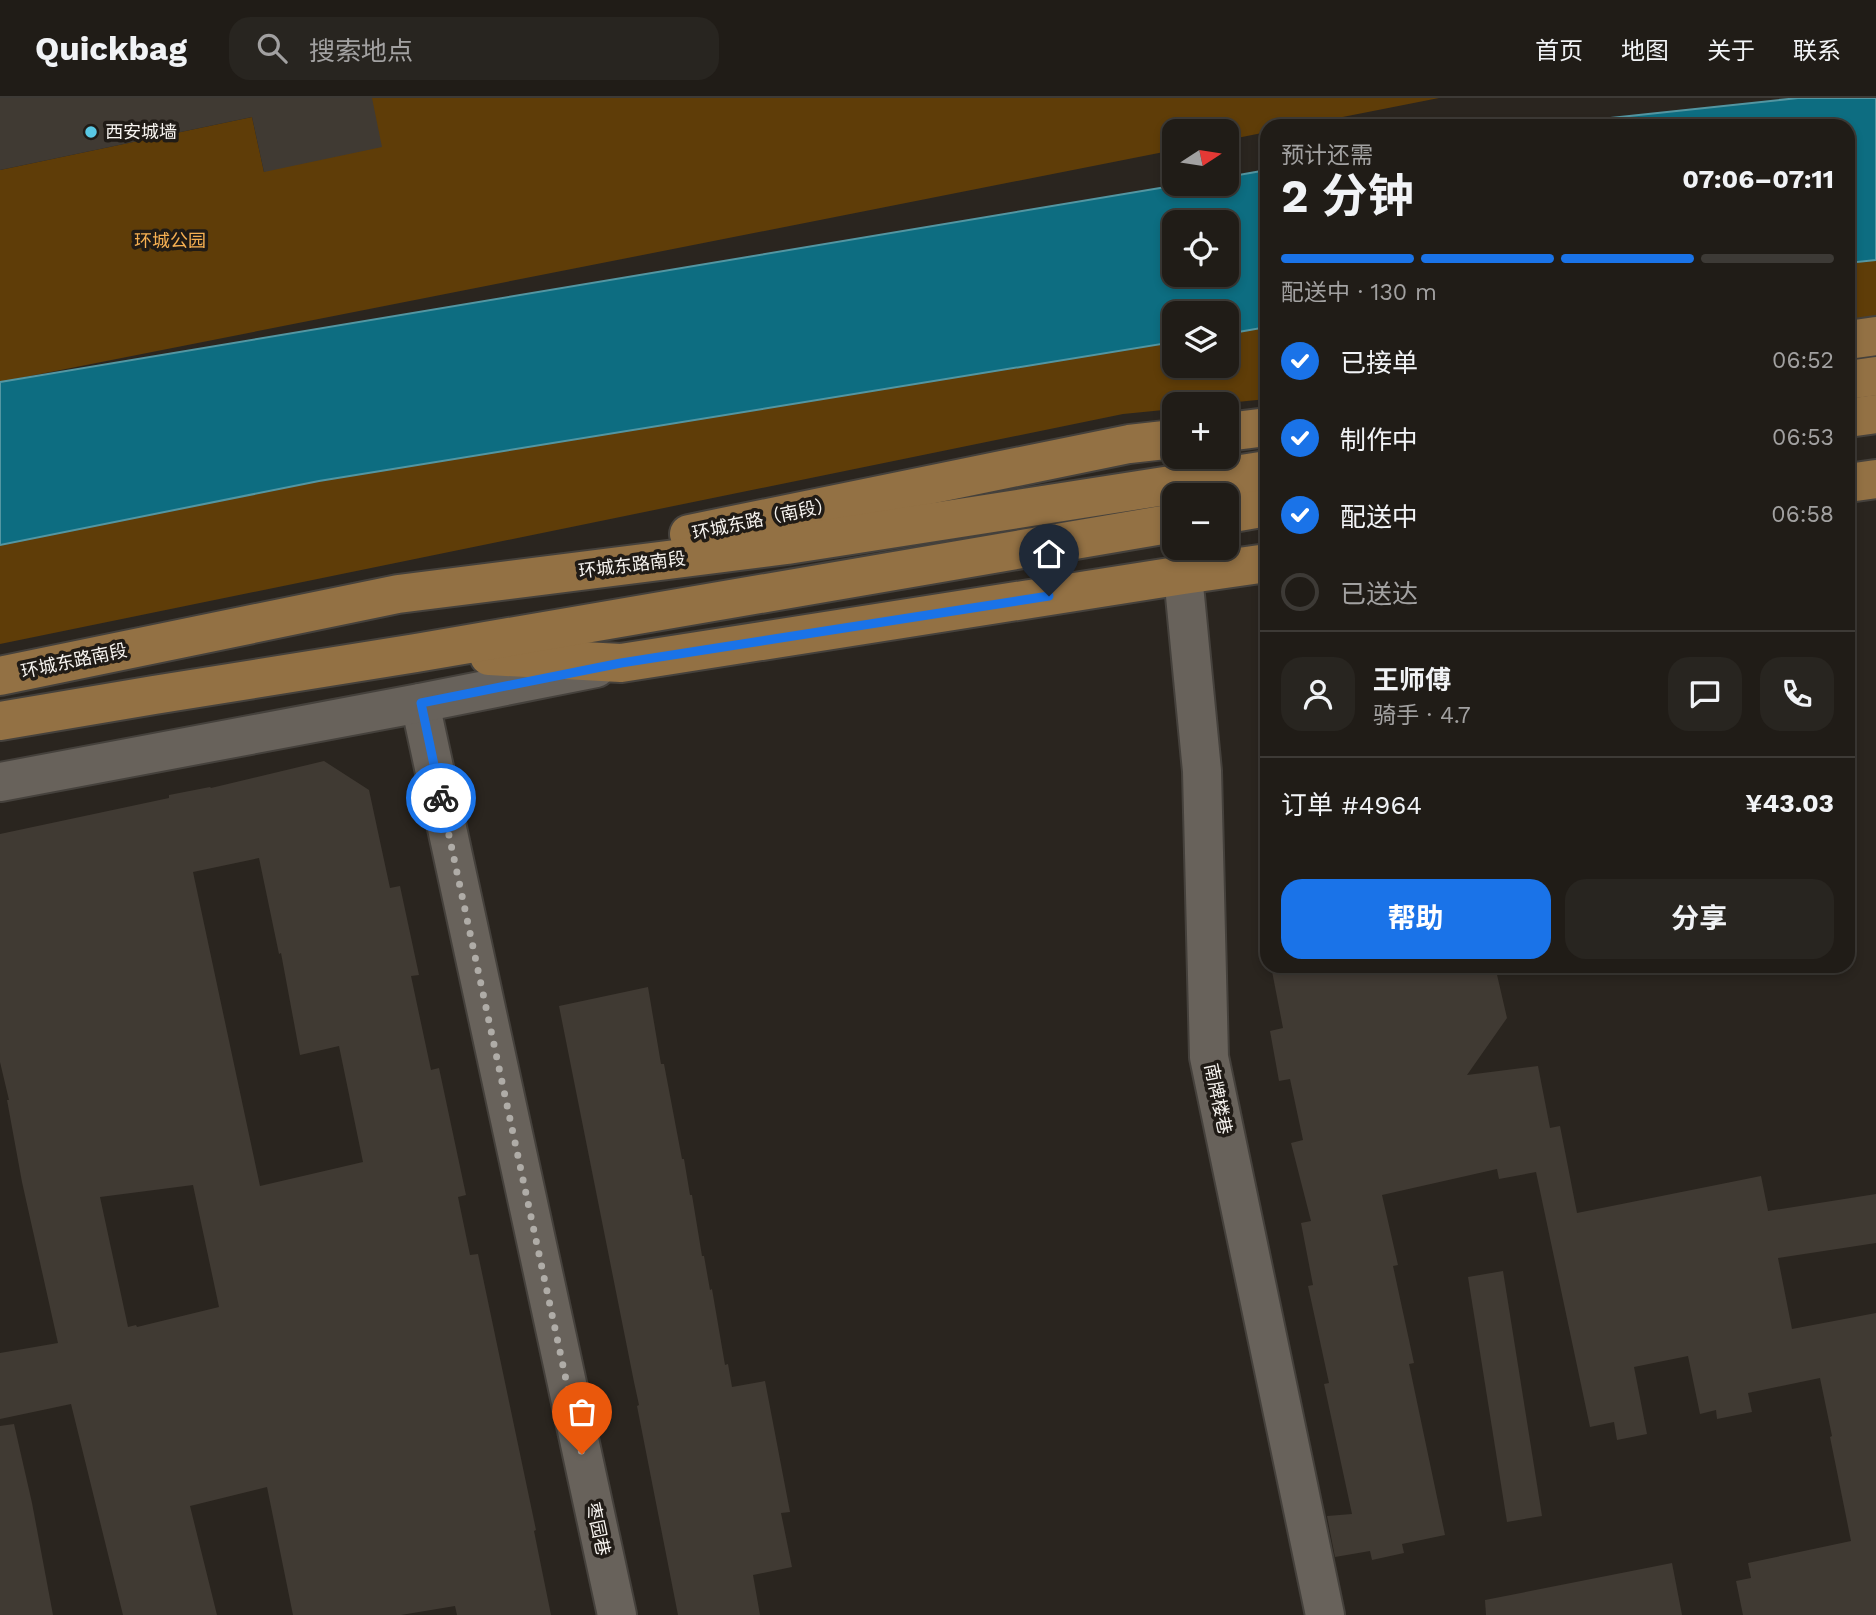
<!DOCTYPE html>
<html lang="zh">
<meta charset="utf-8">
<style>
:root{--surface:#201c17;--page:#282520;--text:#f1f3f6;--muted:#a2a1a1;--line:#3d3a36;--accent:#1a73e8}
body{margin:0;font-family:"Work Sans","Noto Sans SC",sans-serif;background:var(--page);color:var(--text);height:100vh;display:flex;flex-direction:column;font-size:26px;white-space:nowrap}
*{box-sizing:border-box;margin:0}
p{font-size:23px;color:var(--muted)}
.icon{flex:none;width:38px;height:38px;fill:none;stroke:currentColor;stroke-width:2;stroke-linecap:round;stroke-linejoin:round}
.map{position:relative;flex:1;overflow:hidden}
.panel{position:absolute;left:1260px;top:21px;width:595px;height:854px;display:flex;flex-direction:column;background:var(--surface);border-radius:21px;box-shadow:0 4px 10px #0003,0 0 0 2px var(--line)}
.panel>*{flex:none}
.needle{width:46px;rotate:78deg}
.buttons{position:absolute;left:1162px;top:21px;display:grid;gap:14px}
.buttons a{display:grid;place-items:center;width:77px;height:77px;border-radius:14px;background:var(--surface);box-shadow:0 4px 10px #0003,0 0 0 2px var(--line);font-size:35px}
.pin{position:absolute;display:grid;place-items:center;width:60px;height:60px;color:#fff;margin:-72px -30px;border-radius:50% 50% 50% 0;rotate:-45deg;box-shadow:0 0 7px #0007}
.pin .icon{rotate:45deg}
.courier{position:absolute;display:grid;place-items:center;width:70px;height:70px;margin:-35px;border:5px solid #1a73e8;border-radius:50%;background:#fff;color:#222;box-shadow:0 2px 9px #0007}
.headline em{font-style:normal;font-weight:700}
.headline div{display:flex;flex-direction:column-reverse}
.headline{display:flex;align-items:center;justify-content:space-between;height:119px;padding:0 21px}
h1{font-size:46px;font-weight:700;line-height:52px}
.bar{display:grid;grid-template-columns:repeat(4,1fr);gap:10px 7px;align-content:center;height:84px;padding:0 21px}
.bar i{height:9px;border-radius:5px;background:var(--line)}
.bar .active{background:var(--accent)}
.bar p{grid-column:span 4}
.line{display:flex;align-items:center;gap:18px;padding:0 21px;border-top:2px solid var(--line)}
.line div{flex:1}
.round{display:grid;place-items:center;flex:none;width:74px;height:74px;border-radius:21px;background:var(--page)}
ol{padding:0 21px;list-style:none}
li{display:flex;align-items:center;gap:21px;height:77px}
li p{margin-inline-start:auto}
li .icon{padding:7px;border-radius:50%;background:var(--accent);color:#fff;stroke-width:4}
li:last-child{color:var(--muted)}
li i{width:38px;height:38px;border:4px solid var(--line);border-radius:50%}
.action{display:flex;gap:14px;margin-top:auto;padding:14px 21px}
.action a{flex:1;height:80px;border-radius:21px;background:var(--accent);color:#fff;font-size:28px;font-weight:700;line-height:80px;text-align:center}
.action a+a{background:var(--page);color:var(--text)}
header{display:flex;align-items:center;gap:42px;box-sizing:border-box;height:98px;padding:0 35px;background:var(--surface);border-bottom:2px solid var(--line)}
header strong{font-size:33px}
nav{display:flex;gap:38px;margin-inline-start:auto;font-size:24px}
.search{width:490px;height:63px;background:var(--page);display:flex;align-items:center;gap:18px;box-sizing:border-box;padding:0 24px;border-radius:21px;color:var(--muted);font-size:26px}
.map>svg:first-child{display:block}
.green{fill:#5f3d08}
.water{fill:#0d6d81;stroke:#5396a2;stroke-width:2;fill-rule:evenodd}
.building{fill:#403a33;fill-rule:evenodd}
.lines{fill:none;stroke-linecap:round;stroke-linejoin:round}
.minor-casing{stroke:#45413c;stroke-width:42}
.major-casing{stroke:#45413c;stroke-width:42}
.minor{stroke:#68625b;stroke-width:38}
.major{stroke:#937144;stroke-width:38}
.done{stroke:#afaca7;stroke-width:7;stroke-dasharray:0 12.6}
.route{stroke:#1a73e8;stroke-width:9}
.poi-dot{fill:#59c8e4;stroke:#201b16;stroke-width:2.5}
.labels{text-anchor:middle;stroke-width:7;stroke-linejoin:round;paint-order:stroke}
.poi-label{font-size:18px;fill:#f7f4f0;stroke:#201b16;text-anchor:start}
.park-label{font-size:18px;fill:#f6b052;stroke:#201b16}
.street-label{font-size:18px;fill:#f7f4f0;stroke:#201b16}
</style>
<header>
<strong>Quickbag</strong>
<div class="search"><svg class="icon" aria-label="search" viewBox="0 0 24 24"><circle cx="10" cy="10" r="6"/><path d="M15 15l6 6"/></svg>搜索地点</div>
<nav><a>首页</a><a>地图</a><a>关于</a><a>联系</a></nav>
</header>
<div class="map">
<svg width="1876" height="1517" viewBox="0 0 1876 1517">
<rect width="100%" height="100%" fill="#2a251f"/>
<g class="green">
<path d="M372,0H1439L1297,28H1267V34L1227,42V33H1174V52L0,284V72L252,19L264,74Z"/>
<path d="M1876,162V224L1848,228V165Z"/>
<path d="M1267,229V301L1217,306H1174V311L1123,316L0,546V447L319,383L1174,244V268H1227V236Z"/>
</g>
<g class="water">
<path d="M1798,0H1876V162L1848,165V28H1535Z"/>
<path d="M1267,72V229L1227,236V215H1174V244L319,383L0,447V284L1184,86H1227V79ZM1174,124H1227V177H1174Z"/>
</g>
<g class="building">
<path d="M0,0H372L382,49L264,74L252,19L0,72Z"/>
<path d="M324,663L369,692L390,790L400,788L419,877L411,878L431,972L439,970L466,1097L458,1099L470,1157L478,1156L536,1432L534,1433L551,1517H457L455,1508L401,1517H293L267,1389L190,1408L217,1517H123L71,1306L0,1321V1255L58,1245L22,1084L7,1002H9L0,964V736L169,700V697L210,689L211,690ZM259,760L279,856L281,855L300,957L339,948L363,1064L260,1088L193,774ZM193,1087L219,1209L137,1229L136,1227L128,1229L100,1099Z"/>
<path d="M1271,868H1495L1507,920L1467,977L1538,968L1550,1030L1560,1028L1577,1115L1761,1078L1768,1113L1876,1096V1145L1778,1160L1792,1231L1876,1215V1517H1743L1736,1483L1751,1480L1748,1465L1851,1443L1830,1339L1832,1338L1820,1280L1748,1295L1752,1314L1717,1321L1716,1312L1700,1316L1688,1258L1634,1269L1647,1336L1617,1342L1614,1324L1590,1329L1536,1074L1499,1081L1497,1071L1382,1097L1398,1167L1393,1168L1414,1265L1409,1266L1445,1437L1402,1446L1404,1455L1372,1462L1370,1453L1335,1459L1327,1418L1352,1416L1324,1286L1329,1285L1308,1188L1313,1187L1301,1125L1311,1123L1291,1045L1303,1042L1290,981L1279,983L1270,933L1283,930Z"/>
<path d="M648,889L661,966H664L682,1061H684L690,1097H692L702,1158H704L710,1192L712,1191L725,1267L728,1266L732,1289L765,1283L790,1414L781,1415L792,1469L753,1477L760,1517H678L637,1308L639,1307L634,1284L559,908Z"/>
<path d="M1503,1173L1542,1418L1507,1424L1468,1179Z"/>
<path d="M14,1326L32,1405L53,1517H0V1328Z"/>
<path d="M1672,1465L1682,1517H1486L1485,1502Z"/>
</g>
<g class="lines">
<g class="minor-casing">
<g id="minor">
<path d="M1183,477L1202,673L1209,959L1325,1517"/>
<path d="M420,605L617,1517"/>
<path d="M0,684L420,605L596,570"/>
</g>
</g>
<g class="major-casing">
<g id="major">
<path d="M1848,242L1876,238"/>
<path d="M1848,282L1876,278"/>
<path d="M1848,320L1876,316"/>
<path d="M1227,334L1267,329"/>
<path d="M1848,385L1876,381"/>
<path d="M1227,416L1267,409"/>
<path d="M689,436L1129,346L1174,341"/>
<path d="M489,558L621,565L1183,477L1267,465"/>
<path d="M0,578L398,496L787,447L1267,372"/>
<path d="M0,623L154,597L416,555L1174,425"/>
</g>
</g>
<use href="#minor" class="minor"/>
<use href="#major" class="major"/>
</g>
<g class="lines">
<path class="done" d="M441,700L582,1356"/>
<path class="route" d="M441,700L421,605L621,565L1049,498"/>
</g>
<circle class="poi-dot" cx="91" cy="34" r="7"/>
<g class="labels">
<g class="poi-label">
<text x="105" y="40">西安城墙</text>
</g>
<g class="park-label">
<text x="170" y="149">环城公园</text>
</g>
<g class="street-label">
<text transform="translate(763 421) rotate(-12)" y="6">环城东路（南段）</text>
<text transform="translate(632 467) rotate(-7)" y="6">环城东路南段</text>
<text transform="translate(74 563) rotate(-12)" y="6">环城东路南段</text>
<text transform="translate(1218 1001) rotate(78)" y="6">南牌楼巷</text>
<text transform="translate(598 1431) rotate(78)" y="6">枣园巷</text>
</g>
</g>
</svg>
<div class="buttons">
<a><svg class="needle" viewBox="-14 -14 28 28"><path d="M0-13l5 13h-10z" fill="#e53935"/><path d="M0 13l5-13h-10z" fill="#a2a1a1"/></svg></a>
<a><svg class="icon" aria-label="locate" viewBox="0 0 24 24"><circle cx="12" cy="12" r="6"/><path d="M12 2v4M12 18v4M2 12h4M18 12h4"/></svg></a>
<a><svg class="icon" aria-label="layers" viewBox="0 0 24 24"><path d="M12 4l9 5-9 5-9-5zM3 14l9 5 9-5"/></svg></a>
<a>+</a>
<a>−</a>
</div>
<div class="pin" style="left:582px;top:1356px;background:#ea580c"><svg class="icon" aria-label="bag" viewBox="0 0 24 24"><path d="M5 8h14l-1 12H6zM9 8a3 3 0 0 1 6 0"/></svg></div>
<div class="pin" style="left:1049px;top:498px;background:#1f2937"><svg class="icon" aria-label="home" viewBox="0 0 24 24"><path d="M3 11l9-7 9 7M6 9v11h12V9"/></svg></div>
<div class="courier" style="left:441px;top:700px"><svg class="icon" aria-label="bike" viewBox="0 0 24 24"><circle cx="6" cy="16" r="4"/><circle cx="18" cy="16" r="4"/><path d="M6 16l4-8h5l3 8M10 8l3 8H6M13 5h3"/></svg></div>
<section class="panel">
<div class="headline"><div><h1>2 分钟</h1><p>预计还需</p></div><em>07:06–07:11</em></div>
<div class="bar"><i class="active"></i><i class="active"></i><i class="active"></i><i></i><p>配送中 · 130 m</p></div>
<ol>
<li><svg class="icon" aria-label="check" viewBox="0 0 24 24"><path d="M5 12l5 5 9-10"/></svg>已接单<p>06:52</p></li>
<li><svg class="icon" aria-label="check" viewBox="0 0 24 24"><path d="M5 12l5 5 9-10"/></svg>制作中<p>06:53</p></li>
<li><svg class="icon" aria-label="check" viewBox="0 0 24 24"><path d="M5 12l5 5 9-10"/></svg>配送中<p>06:58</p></li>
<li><i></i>已送达</li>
</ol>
<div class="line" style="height:126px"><a class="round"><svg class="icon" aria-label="person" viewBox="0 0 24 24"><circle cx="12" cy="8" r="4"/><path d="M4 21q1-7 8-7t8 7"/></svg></a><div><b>王师傅</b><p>骑手 · 4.7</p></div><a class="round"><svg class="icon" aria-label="chat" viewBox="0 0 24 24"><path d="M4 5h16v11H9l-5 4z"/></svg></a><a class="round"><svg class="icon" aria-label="phone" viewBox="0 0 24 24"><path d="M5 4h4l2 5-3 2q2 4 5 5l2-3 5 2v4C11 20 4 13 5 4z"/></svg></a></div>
<div class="line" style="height:91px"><div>订单 #4964</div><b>¥43.03</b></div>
<div class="action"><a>帮助</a><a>分享</a></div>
</section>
</div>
